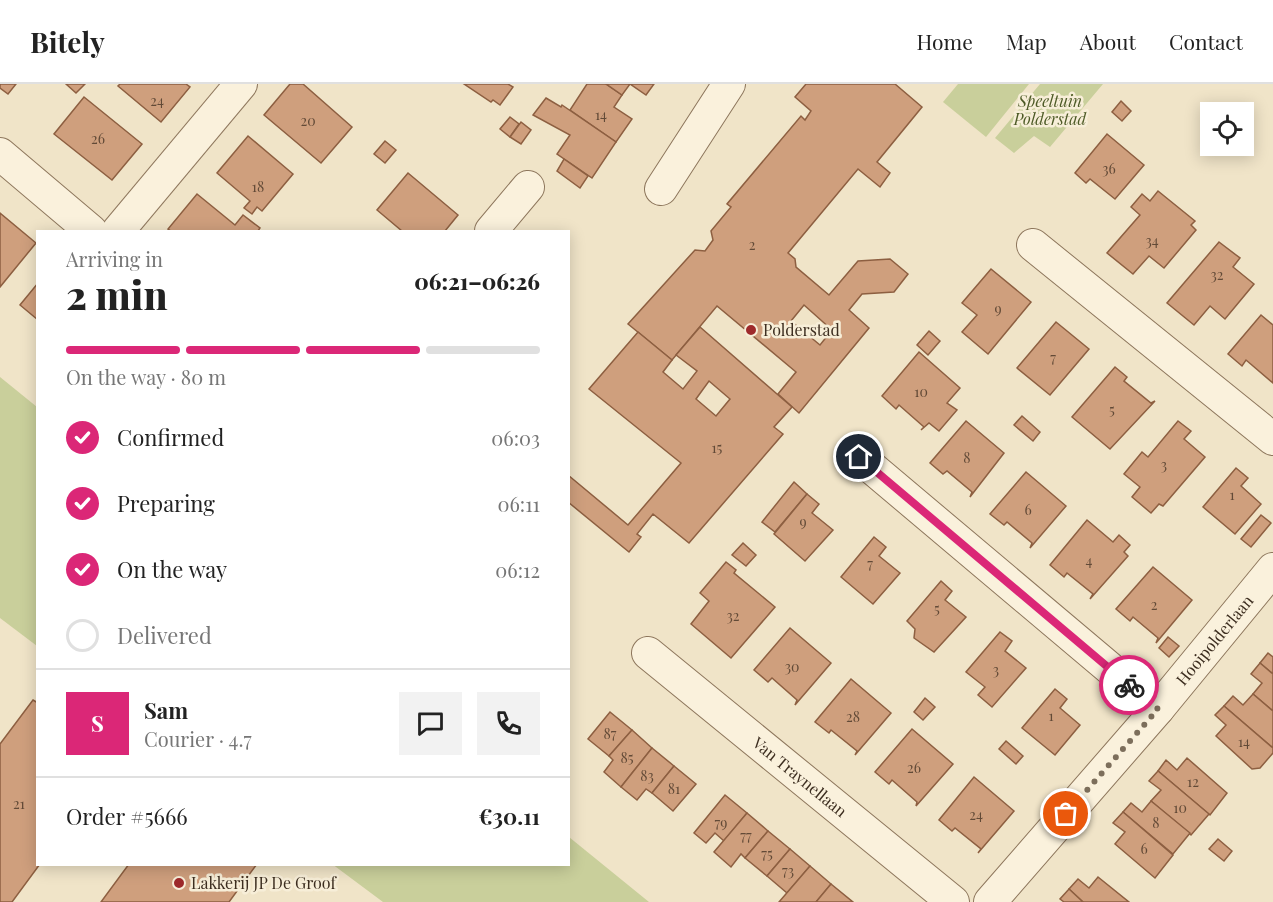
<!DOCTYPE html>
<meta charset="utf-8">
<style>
:root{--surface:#fff;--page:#f2f2f2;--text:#222;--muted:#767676;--line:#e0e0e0;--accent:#db2777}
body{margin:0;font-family:"Playfair Display",serif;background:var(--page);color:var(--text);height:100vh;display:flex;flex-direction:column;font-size:22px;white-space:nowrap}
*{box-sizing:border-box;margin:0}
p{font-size:20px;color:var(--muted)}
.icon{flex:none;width:33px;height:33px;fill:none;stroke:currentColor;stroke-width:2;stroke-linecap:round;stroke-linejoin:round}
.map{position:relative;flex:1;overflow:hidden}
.details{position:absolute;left:36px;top:146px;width:534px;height:636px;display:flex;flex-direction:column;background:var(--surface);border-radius:0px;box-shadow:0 3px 15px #0003}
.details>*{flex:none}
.buttons{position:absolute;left:1200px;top:18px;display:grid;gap:12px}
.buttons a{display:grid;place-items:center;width:54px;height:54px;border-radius:0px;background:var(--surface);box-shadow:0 3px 15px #0003;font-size:30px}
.pin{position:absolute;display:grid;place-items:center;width:51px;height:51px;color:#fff;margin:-26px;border:3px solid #fff;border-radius:50%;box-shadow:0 2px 6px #0007}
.courier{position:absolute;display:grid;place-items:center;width:60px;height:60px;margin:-30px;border:4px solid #db2777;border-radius:50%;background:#fff;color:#222;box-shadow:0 2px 8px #0007}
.overview em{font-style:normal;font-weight:800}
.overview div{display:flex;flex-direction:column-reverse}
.overview{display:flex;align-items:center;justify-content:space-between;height:102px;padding:0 30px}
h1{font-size:39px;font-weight:800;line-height:45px}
.bar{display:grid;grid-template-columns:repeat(4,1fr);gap:9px 6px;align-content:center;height:72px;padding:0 30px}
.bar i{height:8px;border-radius:4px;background:var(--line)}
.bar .current{background:var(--accent)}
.bar p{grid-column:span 4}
.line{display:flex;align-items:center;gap:15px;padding:0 30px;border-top:2px solid var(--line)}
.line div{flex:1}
.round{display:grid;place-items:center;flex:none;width:63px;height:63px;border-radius:0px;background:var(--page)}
ol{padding:0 30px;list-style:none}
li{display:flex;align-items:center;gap:18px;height:66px}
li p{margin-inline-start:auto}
li .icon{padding:6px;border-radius:50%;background:var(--accent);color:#fff;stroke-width:4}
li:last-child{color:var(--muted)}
li i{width:33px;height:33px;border:3px solid var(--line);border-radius:50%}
header{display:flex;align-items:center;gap:36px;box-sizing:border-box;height:84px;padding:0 30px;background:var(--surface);border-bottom:2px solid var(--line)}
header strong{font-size:28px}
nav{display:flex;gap:33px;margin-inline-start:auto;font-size:21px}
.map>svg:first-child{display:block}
.green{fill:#c9cf9b}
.building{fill:#cf9f7d;stroke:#8d5f41;stroke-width:1.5;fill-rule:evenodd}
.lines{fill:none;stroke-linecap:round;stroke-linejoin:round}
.minor-casing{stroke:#8d765c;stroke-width:34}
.minor{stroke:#faf1dc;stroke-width:32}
.done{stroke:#7c6e5b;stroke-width:6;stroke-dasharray:0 10.8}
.route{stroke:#db2777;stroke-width:8}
.poi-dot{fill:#9e2a2b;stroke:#f7eed8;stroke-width:2}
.labels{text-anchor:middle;stroke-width:5;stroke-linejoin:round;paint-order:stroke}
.number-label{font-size:14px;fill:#624a37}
.park-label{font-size:16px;font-style:italic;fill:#4d5a26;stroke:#f7eed8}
.poi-label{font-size:16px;fill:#3d2e20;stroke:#f7eed8;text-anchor:start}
.street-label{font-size:16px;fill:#3d2e20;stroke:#f7eed8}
</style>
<header>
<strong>Bitely</strong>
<nav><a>Home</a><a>Map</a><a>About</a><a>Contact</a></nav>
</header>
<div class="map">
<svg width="1273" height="818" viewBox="0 0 1273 818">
<rect width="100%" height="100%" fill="#f0e4c8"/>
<g class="green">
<path d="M958,0H1029L986,53L943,18Z"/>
<path d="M1040,0H1103L1050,63L1034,52L1014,69L995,54Z"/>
<path d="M0,293L37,323V562L0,534Z"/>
<path d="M569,753L649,818H383L332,780H568Z"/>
</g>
<g class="building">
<path d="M0,0H16L8,10L0,4Z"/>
<path d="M66,0H85L76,9Z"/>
<path d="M120,0H186L190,3L161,38L118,2Z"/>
<path d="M290,0H303L352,43L321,79L264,31Z"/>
<path d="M464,0H508L513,3L500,21L493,16L491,18Z"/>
<path d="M587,0H606L622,11L614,23L632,35L616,58L570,26Z"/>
<path d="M606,0H630L622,11Z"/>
<path d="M630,0H654L646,11Z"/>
<path d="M806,0H895L922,23L877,78L890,89L880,103L858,85L788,169L795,175L796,183L829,211L858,177L890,175L908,190L894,208L862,210L849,226L869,244L799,329L778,310L796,288L717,222L672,276L628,240L695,166L705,167L713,156L711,147L731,123L727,120L801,32L805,36L811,27L795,13ZM804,221L832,246L820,261L791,237Z"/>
<path d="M84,13L142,60L112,96L54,50Z"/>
<path d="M546,14L561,23L562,21L616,58L592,94L557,70L570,51L533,31Z"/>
<path d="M1121,17L1131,27L1122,37L1112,28Z"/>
<path d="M510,33L519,40L510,53L500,45Z"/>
<path d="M521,38L531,46L521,60L510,53Z"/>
<path d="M1107,50L1144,81L1115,115L1090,95L1086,99L1075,89Z"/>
<path d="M248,52L293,90L262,127L257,123L252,130L244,124L250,117L217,89Z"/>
<path d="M385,57L396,66L385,79L374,70Z"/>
<path d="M564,75L588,92L580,104L557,87Z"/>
<path d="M408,89L458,131L445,147H402L377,126Z"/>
<path d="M1158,107L1195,137L1191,141L1196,146L1164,184L1149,172L1133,190L1107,169L1140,131L1131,123L1142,110L1150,117Z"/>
<path d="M197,110L235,141L243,131L260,144L258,147H171L168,145Z"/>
<path d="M0,129L36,159L0,203Z"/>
<path d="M1219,158L1240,174L1233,183L1254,200L1225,235L1210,222L1194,241L1167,219Z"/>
<path d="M991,185L1031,218L988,270L962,248L977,231L962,219Z"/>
<path d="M38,199V236L20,221Z"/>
<path d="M1261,231L1273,241V299L1246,276L1242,282L1228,270Z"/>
<path d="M1056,238L1089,265L1050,311L1017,284Z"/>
<path d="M700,243L792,323L774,343L783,350L689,459L653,430L637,450L641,453L629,468L568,418V391L628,441L681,379L589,305L638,248L672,276L663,288L683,305L697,287L676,271ZM709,297L730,315L716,332L696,315Z"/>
<path d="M929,247L940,257L928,271L917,261Z"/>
<path d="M919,268L960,304L947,319L957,326L939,347L929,339L921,346L924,343L899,321L896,325L882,312Z"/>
<path d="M1115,283L1127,293L1124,297L1151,319L1155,317L1110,365L1072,333Z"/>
<path d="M1022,332L1040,348L1033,357L1014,341Z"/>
<path d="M966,337L1004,369L970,413L972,408L947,387L943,390L930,379Z"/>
<path d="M1178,337L1191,347L1184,355L1205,373L1163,422L1159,420L1151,429L1132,413L1140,403L1124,390L1142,368L1148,373Z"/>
<path d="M1236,384L1248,394L1241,402L1261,420L1235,450L1203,423Z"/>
<path d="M1026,388L1066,422L1030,464L1032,459L1007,438L1004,441L990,430Z"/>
<path d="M794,398L807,410L775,448L762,438Z"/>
<path d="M807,410L819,420L812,429L833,446L805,477L774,450Z"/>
<path d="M1261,431L1271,439L1251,463L1241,455Z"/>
<path d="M1087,436L1113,458L1119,451L1130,461L1124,468L1128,472L1090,515L1093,510L1067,489L1064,493L1050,481Z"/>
<path d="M874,453L886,463L879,472L900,489L873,520L841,493Z"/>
<path d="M743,459L756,471L746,482L732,471Z"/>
<path d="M726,478L736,486L734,489L775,523L731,574L691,540L709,517L700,509Z"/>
<path d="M1153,483L1192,516L1156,559L1158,554L1133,533L1130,537L1116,525Z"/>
<path d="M941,497L952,507L945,516L966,533L934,568L914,554L915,545L907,537Z"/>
<path d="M790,544L831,579L795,621L797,616L772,594L768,598L754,586Z"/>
<path d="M1000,548L1012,557L1005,567L1026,584L992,623L978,611L985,603L966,588Z"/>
<path d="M1168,553L1179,562L1169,573L1159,564Z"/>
<path d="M1268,569L1273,573V590L1260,579Z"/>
<path d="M1260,579L1273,590V627L1253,610L1262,599L1251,590Z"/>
<path d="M851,595L891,629L855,671L857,667L831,646L829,649L815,638Z"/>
<path d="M1055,605L1067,615L1060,624L1080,641L1055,671L1022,644Z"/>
<path d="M1253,610L1273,627V664L1224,622L1233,612L1243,621Z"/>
<path d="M925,614L935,623L923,636L914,628Z"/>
<path d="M33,616L38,619V780H40L12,818H0V660Z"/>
<path d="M1224,622L1273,664V669L1260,684L1252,685L1216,652L1226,641L1215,631Z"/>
<path d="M610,628L632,646L609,672L588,655Z"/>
<path d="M912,645L953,680L916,722L917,718L892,696L889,700L875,688Z"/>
<path d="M632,646L652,664L621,703L604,688L613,676L609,672Z"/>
<path d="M1006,657L1023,672L1016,680L999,665Z"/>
<path d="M652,664L674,682L652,709L646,705L637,716L621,703Z"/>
<path d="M1187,674L1227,709L1210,731L1158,687L1166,676L1177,686Z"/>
<path d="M674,682L696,700L673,727L652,709Z"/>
<path d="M1158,687L1209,730L1191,751L1151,717L1161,706L1149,697Z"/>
<path d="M974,693L1014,727L978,769L981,765L955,744L952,747L939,736Z"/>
<path d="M725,711L747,729L724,757L715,749L706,759L694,749Z"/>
<path d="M1151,717L1190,749L1173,770L1123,728L1131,719L1142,728Z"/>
<path d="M1123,728L1173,771L1155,794L1115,760L1125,748L1113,739Z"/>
<path d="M747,729L768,747L745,774L741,770L731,783L714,768Z"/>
<path d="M768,747L790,765L767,792L745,774Z"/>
<path d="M1218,755L1232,767L1224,777L1209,765Z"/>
<path d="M790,765L810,782L787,809L767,792Z"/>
<path d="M129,780H257L229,818H101Z"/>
<path d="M810,782L831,800L816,818H779Z"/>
<path d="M1098,793L1129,818H1083L1069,805L1078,795L1089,804Z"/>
<path d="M831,800L853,818H816Z"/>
<path d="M1069,805L1083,818H1064L1060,815Z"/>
</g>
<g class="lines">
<g class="minor-casing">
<g id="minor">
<path d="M0,70L91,147"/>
<path d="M661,105L729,0"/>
<path d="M118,147L241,0"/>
<path d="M491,147L528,103"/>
<path d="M1033,161L1273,355"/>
<path d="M859,373L1158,625"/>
<path id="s1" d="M648,569L953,818"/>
<path id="s2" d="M990,818L1158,625L1273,485"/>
</g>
</g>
<use href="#minor" class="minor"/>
</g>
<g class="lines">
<path class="done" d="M1066,730L1158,625L1129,601"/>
<path class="route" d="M859,373L1129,601"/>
</g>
<g class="poi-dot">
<circle cx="751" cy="246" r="6"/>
<circle cx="179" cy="799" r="6"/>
</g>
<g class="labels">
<g class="number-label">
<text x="157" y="22">24</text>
<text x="601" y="36">14</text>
<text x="308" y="42">20</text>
<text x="98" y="60">26</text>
<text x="1109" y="90">36</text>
<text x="258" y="108">18</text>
<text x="1152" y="162">34</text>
<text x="752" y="166">2</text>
<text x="1217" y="196">32</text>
<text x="998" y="230">9</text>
<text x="1053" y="279">7</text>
<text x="921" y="313">10</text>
<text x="1112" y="331">5</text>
<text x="717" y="369">15</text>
<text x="967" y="379">8</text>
<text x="1164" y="386">3</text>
<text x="1232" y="416">1</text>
<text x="1028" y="431">6</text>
<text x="803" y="443">9</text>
<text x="1089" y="482">4</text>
<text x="870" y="485">7</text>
<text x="1154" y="526">2</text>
<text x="937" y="530">5</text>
<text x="733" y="537">32</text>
<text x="792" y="588">30</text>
<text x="996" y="591">3</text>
<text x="1051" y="637">1</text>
<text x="853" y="638">28</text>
<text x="610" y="655">87</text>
<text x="1244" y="663">14</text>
<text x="627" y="679">85</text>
<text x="914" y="689">26</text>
<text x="647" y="697">83</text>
<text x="1193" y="703">12</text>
<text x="674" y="710">81</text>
<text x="19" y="725">21</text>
<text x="1180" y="729">10</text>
<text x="976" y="736">24</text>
<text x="721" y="744">79</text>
<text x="1156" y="744">8</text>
<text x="746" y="757">77</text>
<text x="1144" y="770">6</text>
<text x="767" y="775">75</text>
<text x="788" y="792">73</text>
</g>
<g class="park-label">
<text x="1050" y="23">Speeltuin<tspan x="1050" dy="18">Polderstad</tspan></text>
</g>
<g class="poi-label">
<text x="763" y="252">Polderstad</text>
<text x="191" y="805">Lakkerij JP De Groof</text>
</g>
<g class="street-label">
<text dy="6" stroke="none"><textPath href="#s2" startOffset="345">Hooipolderlaan</textPath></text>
<text dy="6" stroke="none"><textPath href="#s1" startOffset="196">Van Traynellaan</textPath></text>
</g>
</g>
</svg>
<div class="buttons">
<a><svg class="icon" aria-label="locate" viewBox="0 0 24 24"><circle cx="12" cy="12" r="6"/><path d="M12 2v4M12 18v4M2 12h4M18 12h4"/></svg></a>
</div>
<div class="pin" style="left:1066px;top:730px;background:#ea580c"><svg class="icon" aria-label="bag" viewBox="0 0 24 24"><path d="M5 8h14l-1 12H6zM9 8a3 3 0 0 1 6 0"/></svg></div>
<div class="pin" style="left:859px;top:373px;background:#1f2937"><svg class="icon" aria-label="home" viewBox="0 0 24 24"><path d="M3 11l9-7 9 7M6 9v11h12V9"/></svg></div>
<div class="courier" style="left:1129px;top:601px"><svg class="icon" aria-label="bike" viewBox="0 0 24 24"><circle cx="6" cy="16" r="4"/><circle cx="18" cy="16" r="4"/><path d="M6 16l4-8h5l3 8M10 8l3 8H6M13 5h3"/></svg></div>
<section class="details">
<div class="overview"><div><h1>2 min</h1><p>Arriving in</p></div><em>06:21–06:26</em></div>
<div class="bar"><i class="current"></i><i class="current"></i><i class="current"></i><i></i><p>On the way · 80 m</p></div>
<ol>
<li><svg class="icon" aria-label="check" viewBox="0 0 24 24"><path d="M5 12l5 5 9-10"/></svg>Confirmed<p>06:03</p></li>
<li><svg class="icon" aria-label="check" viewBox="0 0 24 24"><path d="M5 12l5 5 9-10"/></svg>Preparing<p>06:11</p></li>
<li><svg class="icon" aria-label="check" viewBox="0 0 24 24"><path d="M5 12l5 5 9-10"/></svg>On the way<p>06:12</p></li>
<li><i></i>Delivered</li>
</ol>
<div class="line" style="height:108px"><b class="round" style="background:var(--accent);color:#fff">S</b><div><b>Sam</b><p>Courier · 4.7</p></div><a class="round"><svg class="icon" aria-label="chat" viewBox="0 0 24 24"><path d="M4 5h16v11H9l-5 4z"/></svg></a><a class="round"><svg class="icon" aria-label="phone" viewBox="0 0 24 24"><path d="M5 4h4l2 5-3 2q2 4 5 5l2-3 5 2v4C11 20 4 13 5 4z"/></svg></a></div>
<div class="line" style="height:78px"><div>Order #5666</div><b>€30.11</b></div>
</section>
</div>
